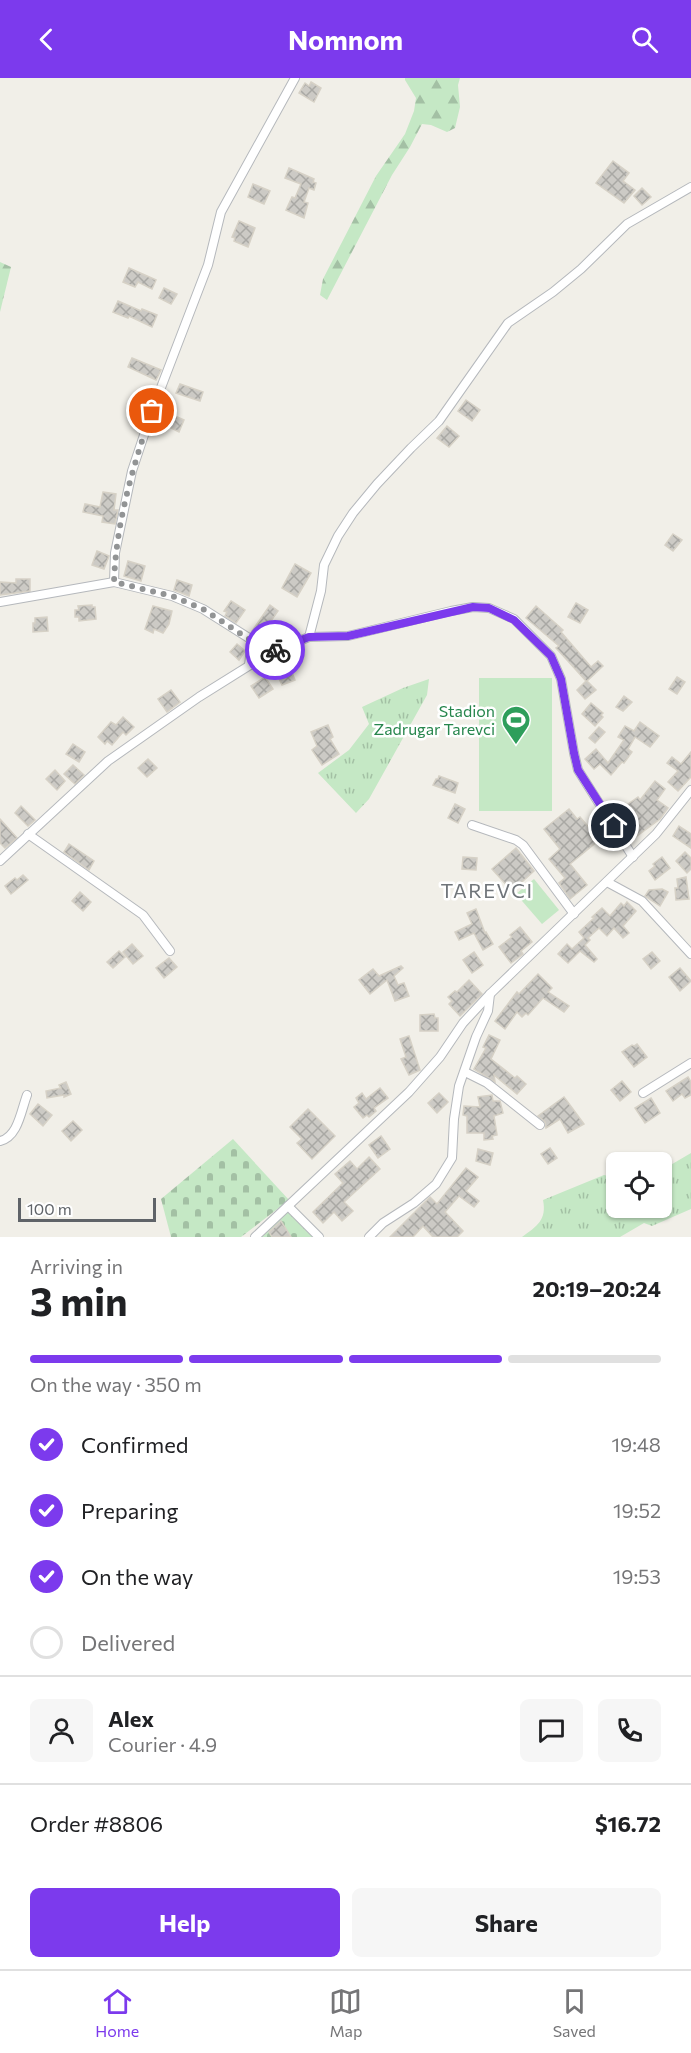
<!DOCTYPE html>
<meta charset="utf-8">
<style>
:root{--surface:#fff;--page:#f6f6f6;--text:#202124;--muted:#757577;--line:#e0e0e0;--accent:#7c3aed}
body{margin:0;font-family:Commissioner,sans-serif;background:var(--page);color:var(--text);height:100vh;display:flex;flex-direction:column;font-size:22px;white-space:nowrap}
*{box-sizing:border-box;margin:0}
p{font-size:20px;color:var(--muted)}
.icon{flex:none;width:33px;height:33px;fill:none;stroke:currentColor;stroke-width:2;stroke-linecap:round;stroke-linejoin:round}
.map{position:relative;height:1159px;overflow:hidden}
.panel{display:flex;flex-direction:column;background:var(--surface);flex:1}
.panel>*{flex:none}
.fabs{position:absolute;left:606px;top:1074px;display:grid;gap:12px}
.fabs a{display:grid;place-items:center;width:66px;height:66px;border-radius:9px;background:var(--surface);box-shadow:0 2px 4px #0004;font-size:30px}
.scale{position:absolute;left:18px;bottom:15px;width:138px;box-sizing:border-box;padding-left:6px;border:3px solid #5f6368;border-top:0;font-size:16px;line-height:21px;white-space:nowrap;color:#5f6368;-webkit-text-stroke:4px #fff;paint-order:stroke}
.pin{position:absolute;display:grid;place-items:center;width:51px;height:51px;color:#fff;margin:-26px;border:3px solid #fff;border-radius:50%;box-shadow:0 2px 6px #0007}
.courier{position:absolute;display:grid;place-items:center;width:60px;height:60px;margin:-30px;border:4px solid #7c3aed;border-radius:50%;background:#fff;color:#222;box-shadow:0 2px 8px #0007}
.headline em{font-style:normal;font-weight:700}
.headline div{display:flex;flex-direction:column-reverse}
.headline{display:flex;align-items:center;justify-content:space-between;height:102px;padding:0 30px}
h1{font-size:39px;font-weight:700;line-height:45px}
.bar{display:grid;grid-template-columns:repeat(4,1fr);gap:9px 6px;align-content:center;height:72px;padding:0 30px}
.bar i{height:8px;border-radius:4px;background:var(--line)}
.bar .current{background:var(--accent)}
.bar p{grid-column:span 4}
.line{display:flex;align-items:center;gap:15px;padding:0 30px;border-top:2px solid var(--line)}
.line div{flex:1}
.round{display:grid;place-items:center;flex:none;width:63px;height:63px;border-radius:9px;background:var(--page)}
ol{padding:0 30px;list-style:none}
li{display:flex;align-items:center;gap:18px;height:66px}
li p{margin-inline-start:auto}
li .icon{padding:6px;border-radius:50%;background:var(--accent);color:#fff;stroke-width:4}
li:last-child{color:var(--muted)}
li i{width:33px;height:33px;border:3px solid var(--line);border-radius:50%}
.button{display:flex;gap:12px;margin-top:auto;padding:12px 30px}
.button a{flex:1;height:69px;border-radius:9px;background:var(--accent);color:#fff;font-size:24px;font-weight:700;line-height:69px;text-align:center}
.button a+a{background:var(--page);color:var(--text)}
header{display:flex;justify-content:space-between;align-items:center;height:78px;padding:0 30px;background:var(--accent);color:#fff;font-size:27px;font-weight:700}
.tabs{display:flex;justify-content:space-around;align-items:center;height:84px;border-top:2px solid var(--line);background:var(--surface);font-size:16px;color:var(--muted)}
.tabs a{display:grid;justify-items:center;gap:3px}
.tabs .current{color:var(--accent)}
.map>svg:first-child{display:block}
.grass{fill:url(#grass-tufts)}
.forest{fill:url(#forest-firs)}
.cemetery{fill:url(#cemetery-stones)}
.park{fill:#c5e8c5}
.building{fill:url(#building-cross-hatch);stroke:#d6d1c6;stroke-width:1.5}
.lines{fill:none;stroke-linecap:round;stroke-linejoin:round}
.minor-casing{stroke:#b5b8bc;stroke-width:10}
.minor{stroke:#fff;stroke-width:8}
.done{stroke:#929495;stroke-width:6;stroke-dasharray:0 10.8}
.route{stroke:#7c3aed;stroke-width:8}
.labels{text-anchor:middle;stroke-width:5;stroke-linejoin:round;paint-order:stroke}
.leisure-label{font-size:16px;fill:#27864d;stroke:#fff;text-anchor:end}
.quarter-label{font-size:20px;letter-spacing:1.5px;fill:#70757a;stroke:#fff}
</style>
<header><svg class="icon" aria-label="back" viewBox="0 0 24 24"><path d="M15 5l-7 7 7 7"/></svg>Nomnom<svg class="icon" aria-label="search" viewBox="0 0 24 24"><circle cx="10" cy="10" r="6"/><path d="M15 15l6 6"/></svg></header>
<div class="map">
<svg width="691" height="1159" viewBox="0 0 691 1159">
<defs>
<pattern id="grass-tufts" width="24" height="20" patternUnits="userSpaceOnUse" patternTransform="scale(1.5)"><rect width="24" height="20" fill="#c5e8c5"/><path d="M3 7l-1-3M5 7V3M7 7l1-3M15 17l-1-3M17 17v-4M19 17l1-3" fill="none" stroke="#a3c0a4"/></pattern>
<pattern id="forest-firs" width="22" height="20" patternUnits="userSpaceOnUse" patternTransform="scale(1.5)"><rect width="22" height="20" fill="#c5e8c5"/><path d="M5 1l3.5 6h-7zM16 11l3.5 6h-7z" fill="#a3c0a4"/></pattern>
<pattern id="cemetery-stones" width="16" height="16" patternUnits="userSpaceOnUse" patternTransform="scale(1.5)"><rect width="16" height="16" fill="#c5e8c5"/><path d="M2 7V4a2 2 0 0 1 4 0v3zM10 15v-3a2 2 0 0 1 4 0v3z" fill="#a3c0a4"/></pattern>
<pattern id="building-cross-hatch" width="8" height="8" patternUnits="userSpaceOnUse" patternTransform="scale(1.5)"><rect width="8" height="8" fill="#cccac5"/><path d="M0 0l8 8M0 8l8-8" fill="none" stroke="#a9a8a4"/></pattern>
</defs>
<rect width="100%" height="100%" fill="#f1efe8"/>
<g class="grass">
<path d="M429,601L427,617L369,721L356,735L318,695L349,672L369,646L362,629L403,610Z"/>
<path d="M691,1075V1131L652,1148L644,1145L620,1159H522C537,1148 547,1142 543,1122L604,1097L616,1100V1130H662V1092Z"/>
</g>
<g class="forest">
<path d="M405,0H460L458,7L460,29L455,50L447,54L431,47L422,46L410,69L392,97L327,222L320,217L323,201L376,98L405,56L414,33L416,20L405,2Z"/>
<path d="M0,184L11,189L0,234Z"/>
</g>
<g class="cemetery">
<path d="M233,1061L289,1122L241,1159H171L161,1121Z"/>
<path d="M288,1133L314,1159H260Z"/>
</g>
<g class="park">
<rect x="479" y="600" width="73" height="133"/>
<path d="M534,801L559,832L542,846L516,816Z"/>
</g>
<g class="building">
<path d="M311,4L321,10L314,24L299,15L305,5L309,8Z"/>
<path d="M613,83L629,95L623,103L635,112L624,125L596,105Z"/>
<path d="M289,90L314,101L313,104L316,105L314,112L309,110L304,124L308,125L304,140L286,132L292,119L295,120L301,106L285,100Z"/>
<path d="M253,106L270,113L264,126L248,119Z"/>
<path d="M642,110L651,119L642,127L634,118Z"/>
<path d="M239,143L255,150L248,169L234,163L235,160L232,159Z"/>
<path d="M129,190L156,202L152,211L138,204L135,209L123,204Z"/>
<path d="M164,210L177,216L171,226L159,220Z"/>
<path d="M118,223L141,233L142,231L157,237L152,249L129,238L128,240L113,234Z"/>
<path d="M132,280L161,292L156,302L128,289Z"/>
<path d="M180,306L203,314L200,323L176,315Z"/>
<path d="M466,322L480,332L472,343L458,333Z"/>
<path d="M168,335L184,342L179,354L163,346Z"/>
<path d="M447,348L459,358L449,369L437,360Z"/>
<path d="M103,414L116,416L114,432H118L115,446L102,444L103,438L83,434L85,426L100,429Z"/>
<path d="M673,456L682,462L673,473L665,467Z"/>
<path d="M97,473L109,478L104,491L92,487Z"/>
<path d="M128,483L145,488L141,503L124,498Z"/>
<path d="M295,486L311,495L297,519L282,510Z"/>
<path d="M16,501H30V513L0,517V504L16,505Z"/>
<path d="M177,502L192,507L189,518L174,512Z"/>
<path d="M231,523L245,532L236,545L225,538L227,534L224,533Z"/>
<path d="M576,525L588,532L580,545L568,539Z"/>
<path d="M92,527V529H95L96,541L79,543V539H75V532H79L78,528Z"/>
<path d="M270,527L278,533L268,547L276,553L268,565L252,553Z"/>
<path d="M153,528L172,533L169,546L163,555L154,551L153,555L145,551Z"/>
<path d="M536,528L563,552L561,554L591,589L598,583L603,588L587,603L596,612L585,621L577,612L586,603L556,570L559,568L526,540Z"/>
<path d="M47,539L48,553L33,554V545H35V540Z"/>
<path d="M237,566L245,573L239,582L230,574Z"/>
<path d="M289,587L295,602L282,607L275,592Z"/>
<path d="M265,599L273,611L259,620L251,608Z"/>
<path d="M677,599L685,604L677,616L669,611Z"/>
<path d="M171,612L180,624L167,634L158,621Z"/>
<path d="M624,618L632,624L623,633L616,629Z"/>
<path d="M591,625L603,635L601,637L603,639L595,648L582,636Z"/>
<path d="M123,639L134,649L126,657L123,654L112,667L107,663L105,666L98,659L111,644L116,647Z"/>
<path d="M640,644L659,658L650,669L635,659L628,671L632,674L624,685L622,684L611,697L600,686L594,691L585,681L596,671L608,685L624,662L618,659L625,648L634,653Z"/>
<path d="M328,647L333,659L330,661L339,676L322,687L312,672L317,668L311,654Z"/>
<path d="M599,649L605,654L595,665L589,660Z"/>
<path d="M73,666L85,674L79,684L66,676Z"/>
<path d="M691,674V699L678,713L668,704L678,693L667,685L672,679L681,686Z"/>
<path d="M148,681L157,690L147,699L138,690Z"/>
<path d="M73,687L84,697L75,706L64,696Z"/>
<path d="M55,692L65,703L57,712L46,701Z"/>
<path d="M439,698L458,705L455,715L433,707L436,701H438Z"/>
<path d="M655,703L665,711L657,722L668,730L660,741L637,758L624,740L619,743L614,736L638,719L640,722Z"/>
<path d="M455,726L465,731L458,745L448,740Z"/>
<path d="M21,728L35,742L28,748L15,735Z"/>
<path d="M569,731L577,741L580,739L591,752L595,749L603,759L570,786L587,807L570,821L559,805L565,800L549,781L560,771L544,751Z"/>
<path d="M0,741L17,760L5,770L0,765Z"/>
<path d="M679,748L691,756V770L673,758Z"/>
<path d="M69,766L94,783L89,792L64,774Z"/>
<path d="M516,770L534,793L512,813L492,791Z"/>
<path d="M685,774L691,780V791L687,795L676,783Z"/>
<path d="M463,779L477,780L476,792L462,791Z"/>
<path d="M662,779L670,790L655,802L649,793L655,788L653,786Z"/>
<path d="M23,797L28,802L11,816L5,808L15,800L17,802Z"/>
<path d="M686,799L689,821L676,822L675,810H678L677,801Z"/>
<path d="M662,811L668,814L660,828L645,818L649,812Z"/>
<path d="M80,814L91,824L83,833L72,823Z"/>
<path d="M627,824L636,833L623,848L629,855L623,860L614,850L607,858L599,850L588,860L590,862L585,867L597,881L594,884L580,873L568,885L558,876L567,866L572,871L584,860L579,854L594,840L592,839L602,830L610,838L621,825L624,828Z"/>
<path d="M476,831L485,855L486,854L493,866L483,872L474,855L459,862L455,854L472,846L467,835Z"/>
<path d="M520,849L532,864L521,873L523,876L511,885L499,869L512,859L510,857Z"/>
<path d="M132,866L143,878L133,886L123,874Z"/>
<path d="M119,873L125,879L113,890L107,884Z"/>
<path d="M474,874L483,887L472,895L463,882Z"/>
<path d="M652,874L660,883L651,891L643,881Z"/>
<path d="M169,880L177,889L164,900L156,890Z"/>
<path d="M401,888L403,890L394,898L398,907L404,905L409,918L395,923L387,902L370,916L359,902L373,891L379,898Z"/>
<path d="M680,890L691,903L680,913L669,899Z"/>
<path d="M538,896L552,910L548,914L569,928L564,934L543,920L528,937L526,935L522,939L517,934L505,951L495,943L517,914L519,916Z"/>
<path d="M469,902L482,916L460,938L449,926L452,923L448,919L455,913L457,914Z"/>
<path d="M434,936L435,940H438V953H420V937Z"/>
<path d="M489,957L500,962L491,981L515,1000L517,998L526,1006L517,1016L494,997L495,1004L474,991L486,970L483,969Z"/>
<path d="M409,958L420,992L409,997L401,981L406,979L400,961Z"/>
<path d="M637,966L647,979L634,989L622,974L632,967L634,968Z"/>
<path d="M688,999L691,1004V1017L685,1020L682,1016L673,1023L666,1013Z"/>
<path d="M622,1003L631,1014L620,1023L611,1012Z"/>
<path d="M66,1004L71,1016L64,1019V1017L47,1020L46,1013L61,1010L59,1007Z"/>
<path d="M380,1010L388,1020L374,1030L376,1033L369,1039L367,1037L363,1040L354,1029L359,1025L356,1020L362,1015L366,1021Z"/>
<path d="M439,1015L448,1024L437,1035L428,1025Z"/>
<path d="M492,1017L493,1023H500L503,1035L494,1038L497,1057L492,1058L493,1061L484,1062V1055H467V1038L463,1037L464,1028L480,1029L478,1019Z"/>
<path d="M564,1019L584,1046L568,1055L560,1041L546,1050L545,1044L538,1038Z"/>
<path d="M651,1020L660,1035L645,1045L635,1030Z"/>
<path d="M38,1026L52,1037L43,1048L30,1036Z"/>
<path d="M308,1031L335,1058L312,1081L297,1065L302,1061L290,1049Z"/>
<path d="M73,1043L82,1052L71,1063L62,1053Z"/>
<path d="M381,1058L390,1071L378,1080L369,1067Z"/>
<path d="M550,1070L557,1080L548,1086L541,1076Z"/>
<path d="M478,1071L493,1075L490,1087L476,1083Z"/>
<path d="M369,1079L380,1091L344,1124L353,1133L342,1143L334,1134L323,1145L313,1134L343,1105L335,1096L350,1083L357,1091Z"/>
<path d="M466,1090L478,1099L466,1113L479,1123L474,1129L459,1118L445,1134L463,1153L457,1159H433L423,1148L413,1159H390L430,1119L437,1126Z"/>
<path d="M281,1143L291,1159H272L269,1154Z"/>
</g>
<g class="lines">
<g class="minor-casing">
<g id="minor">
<path d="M114,504L115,475L132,393L152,333L208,187L221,134L295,0"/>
<path d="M0,524L114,504L172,518L203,531L271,574L309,559L348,558L451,533L473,529L489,530L514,541L551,578L561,601L574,675L578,692L633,779"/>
<path d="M309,559L321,513L324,487L338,458L353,435L377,406L411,370L439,343L508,245L553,214L581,191L627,146L691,109"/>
<path d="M249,587L252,563"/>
<path d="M472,747L516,762L523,767L574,836"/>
<path d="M28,756L143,837L170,873"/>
<path d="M0,783L108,683L199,619L271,574"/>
<path d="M607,804L642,823L691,876"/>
<path d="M465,994L487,1005L540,1047"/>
<path d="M643,1015L691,985"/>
<path d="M0,1063C18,1059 21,1033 27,1017"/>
<path d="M288,1128L319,1159"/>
<path d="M255,1159L409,1014L440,979L463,945L490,916L656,756L691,712"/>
<path d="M369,1159L383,1145L414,1125L436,1106L452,1080L454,1041L459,1008L476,959L488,933L490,916"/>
</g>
</g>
<use href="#minor" class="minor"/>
</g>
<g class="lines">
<path class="done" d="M152,333C133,388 116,445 114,504L172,518L203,531L261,569L271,574L275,572"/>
<path class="route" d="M275,572L309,559L348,558L473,529L489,530L514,542L551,578L561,601L574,675L578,692L614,748"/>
</g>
<defs>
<g id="stadium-pin" transform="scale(1.5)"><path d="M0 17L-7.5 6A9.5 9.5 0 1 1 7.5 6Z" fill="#2e9e5b" stroke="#fff"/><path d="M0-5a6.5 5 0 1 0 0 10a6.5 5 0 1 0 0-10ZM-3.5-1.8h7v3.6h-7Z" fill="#fff"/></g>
</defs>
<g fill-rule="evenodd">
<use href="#stadium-pin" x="516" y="642"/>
</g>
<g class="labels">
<g class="leisure-label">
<text x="495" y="639">Stadion<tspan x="495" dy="18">Zadrugar Tarevci</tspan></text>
</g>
<g class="quarter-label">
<text x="487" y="820">TAREVCI</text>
</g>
</g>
</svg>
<div class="fabs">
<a><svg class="icon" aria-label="locate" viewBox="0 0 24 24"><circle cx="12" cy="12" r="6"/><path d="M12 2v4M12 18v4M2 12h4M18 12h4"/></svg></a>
</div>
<div class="scale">100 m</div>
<div class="pin" style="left:152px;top:333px;background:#ea580c"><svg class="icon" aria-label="bag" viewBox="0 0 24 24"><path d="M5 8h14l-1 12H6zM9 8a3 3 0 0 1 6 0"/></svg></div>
<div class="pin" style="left:614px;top:748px;background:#1f2937"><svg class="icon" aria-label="home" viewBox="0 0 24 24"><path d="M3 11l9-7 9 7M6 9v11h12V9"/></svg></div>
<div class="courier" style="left:275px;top:572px"><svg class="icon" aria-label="bike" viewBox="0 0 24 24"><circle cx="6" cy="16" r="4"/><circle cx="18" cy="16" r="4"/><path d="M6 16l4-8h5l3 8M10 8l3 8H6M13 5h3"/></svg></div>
</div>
<section class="panel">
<div class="headline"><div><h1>3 min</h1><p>Arriving in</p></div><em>20:19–20:24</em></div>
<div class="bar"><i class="current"></i><i class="current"></i><i class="current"></i><i></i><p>On the way · 350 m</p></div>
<ol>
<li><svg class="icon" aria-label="check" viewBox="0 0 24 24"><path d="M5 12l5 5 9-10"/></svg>Confirmed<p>19:48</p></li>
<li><svg class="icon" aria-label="check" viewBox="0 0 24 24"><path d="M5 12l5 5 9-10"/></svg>Preparing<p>19:52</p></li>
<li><svg class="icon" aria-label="check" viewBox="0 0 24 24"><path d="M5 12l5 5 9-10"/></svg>On the way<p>19:53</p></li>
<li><i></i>Delivered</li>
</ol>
<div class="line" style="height:108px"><a class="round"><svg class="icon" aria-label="person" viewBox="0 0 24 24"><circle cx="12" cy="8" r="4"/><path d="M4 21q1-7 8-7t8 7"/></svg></a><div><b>Alex</b><p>Courier · 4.9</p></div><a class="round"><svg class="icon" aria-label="chat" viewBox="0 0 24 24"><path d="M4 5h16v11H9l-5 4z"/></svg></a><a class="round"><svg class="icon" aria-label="phone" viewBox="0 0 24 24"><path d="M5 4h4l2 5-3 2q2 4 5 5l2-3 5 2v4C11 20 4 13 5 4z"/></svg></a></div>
<div class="line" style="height:78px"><div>Order #8806</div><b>$16.72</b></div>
<div class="button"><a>Help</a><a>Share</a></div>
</section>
<nav class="tabs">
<a class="current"><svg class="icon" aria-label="home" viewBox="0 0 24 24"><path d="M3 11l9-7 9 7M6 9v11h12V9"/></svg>Home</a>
<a><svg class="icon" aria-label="map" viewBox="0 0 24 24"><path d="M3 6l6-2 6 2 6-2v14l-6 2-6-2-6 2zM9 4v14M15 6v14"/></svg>Map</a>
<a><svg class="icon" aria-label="saved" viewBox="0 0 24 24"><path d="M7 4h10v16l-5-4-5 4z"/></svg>Saved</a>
</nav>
